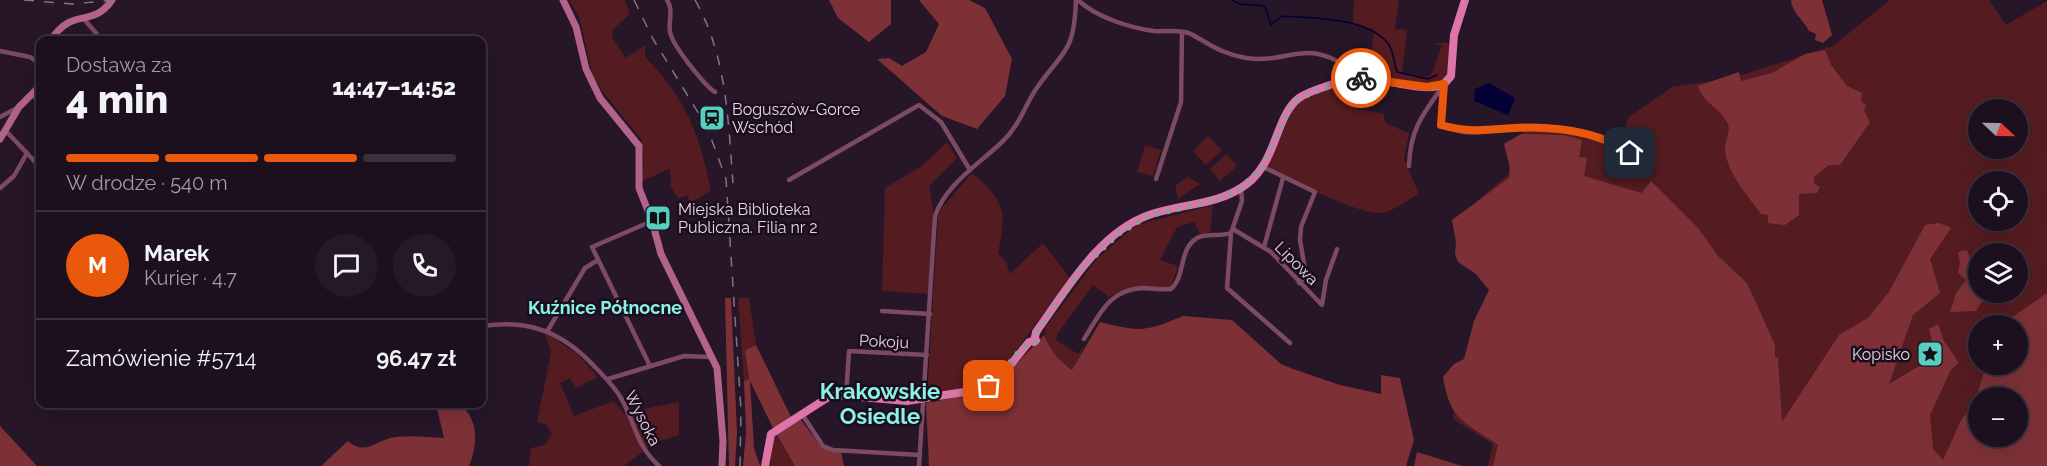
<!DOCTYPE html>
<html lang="pl">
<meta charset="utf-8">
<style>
:root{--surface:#1c101e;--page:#251927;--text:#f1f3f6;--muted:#a09da4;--line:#3a303c;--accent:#ea580c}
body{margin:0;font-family:Raleway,sans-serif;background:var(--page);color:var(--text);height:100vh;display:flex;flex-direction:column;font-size:22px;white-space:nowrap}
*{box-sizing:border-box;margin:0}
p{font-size:20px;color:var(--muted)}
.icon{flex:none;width:33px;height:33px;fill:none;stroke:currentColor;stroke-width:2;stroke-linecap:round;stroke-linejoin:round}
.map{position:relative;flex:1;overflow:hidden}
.side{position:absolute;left:36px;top:36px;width:450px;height:372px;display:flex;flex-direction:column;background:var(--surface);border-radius:12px;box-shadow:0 6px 24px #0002,0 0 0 2px var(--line)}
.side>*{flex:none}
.needle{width:39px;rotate:112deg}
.buttons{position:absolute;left:1968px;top:99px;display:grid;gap:12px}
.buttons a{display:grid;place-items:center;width:60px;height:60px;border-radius:50%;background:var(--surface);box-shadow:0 6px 24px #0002,0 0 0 2px var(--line);font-size:30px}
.pin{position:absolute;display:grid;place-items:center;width:51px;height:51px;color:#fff;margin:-26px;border-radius:12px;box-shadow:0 3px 9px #0006}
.courier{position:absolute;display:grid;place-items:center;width:60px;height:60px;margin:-30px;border:4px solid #ea580c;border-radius:50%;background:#fff;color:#222;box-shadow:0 2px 8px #0007}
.head em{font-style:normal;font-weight:800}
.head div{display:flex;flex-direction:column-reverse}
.head{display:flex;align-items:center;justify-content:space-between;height:102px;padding:0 30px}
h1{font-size:39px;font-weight:800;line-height:45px}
.bar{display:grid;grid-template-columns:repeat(4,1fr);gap:9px 6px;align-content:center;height:72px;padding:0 30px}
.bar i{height:8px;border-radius:4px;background:var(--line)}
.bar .selected{background:var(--accent)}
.bar p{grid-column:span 4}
.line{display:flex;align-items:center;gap:15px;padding:0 30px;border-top:2px solid var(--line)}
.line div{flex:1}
.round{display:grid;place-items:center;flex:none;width:63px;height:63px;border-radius:32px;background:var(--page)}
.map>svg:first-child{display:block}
.green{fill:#541c20;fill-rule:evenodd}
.forest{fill:#7d3137;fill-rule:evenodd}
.water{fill:#020035}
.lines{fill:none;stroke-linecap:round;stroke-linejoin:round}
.stream{stroke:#020035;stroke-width:1.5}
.street{stroke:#7c4a62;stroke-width:4.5}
.secondary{stroke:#b36389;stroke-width:7}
.primary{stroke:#dd75a8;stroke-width:8}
.rail{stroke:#827484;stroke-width:1.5;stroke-dasharray:10 10;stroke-linecap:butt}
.done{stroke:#a093a2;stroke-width:6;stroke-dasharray:0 10.8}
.route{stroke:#ea580c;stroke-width:8}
.labels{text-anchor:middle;stroke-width:5;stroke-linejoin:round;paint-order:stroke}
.poi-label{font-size:16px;fill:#e2d6e3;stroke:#1c0d1e;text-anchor:start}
.street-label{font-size:16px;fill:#e2d6e3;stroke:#1c0d1e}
.neighbourhood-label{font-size:18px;font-weight:bold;fill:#89f2e5;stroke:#1c0d1e}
.district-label{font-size:22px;font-weight:bold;fill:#89f2e5;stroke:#1c0d1e}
</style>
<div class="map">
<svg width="2047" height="466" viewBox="0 0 2047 466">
<rect width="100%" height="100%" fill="#261628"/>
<g class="green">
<path d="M569,0H625L630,14L613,29L612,37L626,58L645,45V57C685,96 701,138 711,191L690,203L688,196L678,198L671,187L670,168L641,182L644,161L641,139L603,92L592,73L579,16Z"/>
<path d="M1354,0H1399L1395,29L1407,30L1402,73L1427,77L1432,73L1442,45L1432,44L1446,42L1450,45L1449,74L1442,83L1431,85L1369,75L1374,30L1353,23Z"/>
<path d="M1890,0H1989L2006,25L2047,1V466H1488L1493,444L1453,419L1457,379L1492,286L1456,227L1477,201L1509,174V151L1526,128L1576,133L1618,145L1629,117L1672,87L1732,78L1833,46ZM1978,110H2018V148H1978ZM1978,182H2018V220H1978ZM1978,254H2018V292H1978ZM1978,326H2018V364H1978ZM1978,398H2018V436H1978Z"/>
<path d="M1344,84L1354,108L1384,114L1385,123L1409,133L1404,159L1419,194C1408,199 1394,212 1381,213C1359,215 1290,179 1268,169L1267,165L1295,106L1306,97Z"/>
<path d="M1208,136L1222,150L1206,165L1193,151Z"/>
<path d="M947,142L957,158L929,186L933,209L929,294L882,291L885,188L922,166Z"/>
<path d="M1145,145L1161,150L1153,176L1137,172Z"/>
<path d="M1227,154L1237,166L1220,181L1210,169Z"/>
<path d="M972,173C1005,201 1007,211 998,253L1006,262L1010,274L1043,243L1070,278L994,380L982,385L927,396L938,216L942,208Z"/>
<path d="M1187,177L1200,184L1178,199L1175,186Z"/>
<path d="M1213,205L1210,232L1201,235L1194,222L1177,227L1160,260L1178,266L1171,287L1124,289L1109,297L1093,285L1058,333L1056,340L1078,354L1085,345L1073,370C1059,361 1041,344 1046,327L1096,260L1136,225Z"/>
<path d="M738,298H749L756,345L745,350L749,379L744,381Z"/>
<path d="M545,332L578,355L598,377L576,388L570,378L560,383L574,416L614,401L623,413L679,402V435L656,442L624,466H529L531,448L545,445L552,434L546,424L537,422L551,353Z"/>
<path d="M776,434L795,466H770L772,442Z"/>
</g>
<g class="forest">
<path d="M829,0H891V24L869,42L838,18Z"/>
<path d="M919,0H969L985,8L1012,59L1005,96L977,129L942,116L877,59L889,58L902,66L926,52L939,24Z"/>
<path d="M1791,0H1822L1832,35L1823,43L1815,40L1816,34L1809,31C1803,19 1792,13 1791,0Z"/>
<path d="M1825,50L1831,65L1847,86L1862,93L1861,101L1866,105L1864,110L1870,122L1840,165H1829L1814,177V183L1820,187L1817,193L1799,194V215L1785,225L1768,223V215L1761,214C1747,194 1727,174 1725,149C1725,139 1732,131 1727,122C1721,109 1703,103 1698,86L1739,72L1741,81L1772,73L1805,54Z"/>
<path d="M1521,134L1563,135L1582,140L1579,157L1587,158L1584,176L1642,193L1651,181L1699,229L1718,256L1747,283L1775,345V357L1778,358L1782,422L1839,335L1868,318L1889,292L1925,225L1939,223L1951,228L1930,259L1940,293L1913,315L1889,384L1936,356L1929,329L1938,324L1944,341L1959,363L1951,370L1930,415L1933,449L1943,460L1961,420L1975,402L1986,365L2018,364V326L2001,325L2047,293V466H1493L1498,445C1464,421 1450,421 1443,377L1454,364L1464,359L1474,321L1489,290L1476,274L1458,262L1455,254L1456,242L1452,220L1509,178L1510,168L1504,144ZM1978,398H2018V436H1978Z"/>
<path d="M1967,250L1978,281V292L1987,294L1976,311L1950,312L1956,293L1966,280L1958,273L1960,263L1958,252Z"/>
<path d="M725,298H731L737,432L735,466H729Z"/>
<path d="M1183,316L1232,320L1281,364L1293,369L1340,385L1381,394V375L1400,378L1414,440L1406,466H929L926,403L984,392L996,385L1044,335C1050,350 1059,361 1072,370L1100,322C1139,332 1146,332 1183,316Z"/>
<path d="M756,345L794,423L801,420L822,448L841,452L844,466H795L773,428L750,381L754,448L760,466H743L746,433L744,381L749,379L745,350Z"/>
<path d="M436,404H460C479,420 478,445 469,466H321L348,441C366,457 377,439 396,437C411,435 428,437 444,438Z"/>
<path d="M0,426L37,466H0Z"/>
<path d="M1417,452L1462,466H1414Z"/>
</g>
<path class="water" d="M1489,83L1515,98L1508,115L1474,101L1475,89Z"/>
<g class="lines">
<path class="stream" d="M1232,0L1240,4L1265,6L1271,25L1282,16C1312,18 1370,17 1389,45C1394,53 1394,64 1397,72L1428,79L1437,75"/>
<g class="street">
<path d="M667,0C674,11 668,20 670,32C672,45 705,86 715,92"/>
<path d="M1078,0C1096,17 1130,28 1154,31C1166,32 1180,29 1191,34C1211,45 1222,54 1246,58C1289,64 1304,38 1347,67L1352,78"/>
<path d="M83,18L102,40"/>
<path d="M0,51L30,57L40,64"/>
<path d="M1444,84L1441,125C1449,127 1456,130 1464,132C1481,134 1498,129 1515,128C1551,127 1614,130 1636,162"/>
<path d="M33,95L40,103"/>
<path d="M0,117L17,108"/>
<path d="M5,130L39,166"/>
<path d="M1409,166C1410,129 1423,114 1443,86"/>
<path d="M1263,167L1315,192L1301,227L1300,240L1306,275L1299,283"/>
<path d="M1156,179L1181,102L1182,32"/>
<path d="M789,180L919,105L941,122L970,170"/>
<path d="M0,188L14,176L27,153"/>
<path d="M1241,188L1242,201L1231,233L1227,288L1290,343"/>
<path d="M1233,229L1271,252L1322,305L1326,280L1337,249"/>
<path d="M1264,247L1283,178"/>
<path d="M882,311L930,314"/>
<path d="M482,326C529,319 562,332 594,366C604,376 614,386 621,398C636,424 635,444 659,466"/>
<path d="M548,330L585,268L598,260"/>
<path d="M1084,339C1100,314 1109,290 1142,288C1152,288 1162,290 1171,289C1186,276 1178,250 1197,238C1207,233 1220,237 1231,233"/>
<path d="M650,366L592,247L652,221"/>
<path d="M608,379L684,356L711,357"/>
<path d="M846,396L849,351L927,355"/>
<path d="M802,414L823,446L833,450L920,455"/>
<path d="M919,466L935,216C946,184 979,164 1002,142C1020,125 1024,107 1036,89C1064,49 1074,54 1076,0"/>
</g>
<g class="secondary">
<path d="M563,0L576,27L586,69L600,98L639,146V188L652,221L661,254L717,368L723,441L722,466"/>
<path d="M51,40C73,6 92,29 112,0"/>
<path d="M0,139L19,107L40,86"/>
</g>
<g class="primary">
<path d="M1034,342L1036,332C1066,291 1098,233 1149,215C1182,203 1219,206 1248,183C1277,160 1276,115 1299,98C1306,93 1315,90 1324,87C1335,83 1347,78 1359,78C1382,77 1425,94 1444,84L1451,76L1454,35L1465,0"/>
<path d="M765,466L771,434L827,398L837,395L907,401L983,389L1003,374L1029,342L1036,340"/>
</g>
<g class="rail">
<path d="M24,0L72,4L114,0"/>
<path d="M634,0L653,39L707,127L726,179L741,410L740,466"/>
<path d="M695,0C727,56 728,120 733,183"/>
</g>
</g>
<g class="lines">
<path class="done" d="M989,386C1005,376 1017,344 1036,342L1038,329L1083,267L1118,234L1147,216L1217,200L1241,188L1263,167L1286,114L1297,99L1343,80L1361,78"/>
<path class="route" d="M1361,78L1427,87L1444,84L1441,125C1469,133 1486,130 1514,128C1554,126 1597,131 1630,153"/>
</g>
<defs>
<g id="station-square" transform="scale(1.35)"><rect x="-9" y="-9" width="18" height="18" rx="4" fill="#58cec1" stroke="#1c0d1e"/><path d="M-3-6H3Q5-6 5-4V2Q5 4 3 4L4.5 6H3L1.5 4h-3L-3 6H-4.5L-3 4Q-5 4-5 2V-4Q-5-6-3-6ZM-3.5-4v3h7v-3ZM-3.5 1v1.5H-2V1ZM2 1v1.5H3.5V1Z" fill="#111"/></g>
<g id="library-square" transform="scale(1.35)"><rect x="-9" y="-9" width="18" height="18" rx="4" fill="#58cec1" stroke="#1c0d1e"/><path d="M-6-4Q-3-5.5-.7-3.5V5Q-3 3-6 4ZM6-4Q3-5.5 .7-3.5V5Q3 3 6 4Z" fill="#111"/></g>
<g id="sight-square" transform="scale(1.35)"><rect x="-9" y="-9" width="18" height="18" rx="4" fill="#58cec1" stroke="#1c0d1e"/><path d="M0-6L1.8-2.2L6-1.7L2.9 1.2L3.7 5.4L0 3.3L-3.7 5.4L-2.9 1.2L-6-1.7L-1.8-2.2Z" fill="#111"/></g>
</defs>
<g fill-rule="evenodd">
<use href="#station-square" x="712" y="118"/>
<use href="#library-square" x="658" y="218"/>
<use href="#sight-square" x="1930" y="354"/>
</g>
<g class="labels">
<g class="poi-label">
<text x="732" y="115">Boguszów-Gorce<tspan x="732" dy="18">Wschód</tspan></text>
<text x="678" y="215">Miejska Biblioteka<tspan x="678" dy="18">Publiczna. Filia nr 2</tspan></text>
<text x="1910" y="360" text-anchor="end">Kopisko</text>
</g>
<g class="street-label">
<text transform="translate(1297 263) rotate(45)" y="6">Lipowa</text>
<text transform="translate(884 341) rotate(3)" y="6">Pokoju</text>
<text transform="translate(643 418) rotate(63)" y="6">Wysoka</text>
</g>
<g class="neighbourhood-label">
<text x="605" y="314">Kuźnice Północne</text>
</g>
<g class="district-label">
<text x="880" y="399">Krakowskie<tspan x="880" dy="25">Osiedle</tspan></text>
</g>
</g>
</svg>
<div class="buttons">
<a><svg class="needle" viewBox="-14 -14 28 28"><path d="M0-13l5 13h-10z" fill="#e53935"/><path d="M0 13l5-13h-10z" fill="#a09da4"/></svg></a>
<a><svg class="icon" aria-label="locate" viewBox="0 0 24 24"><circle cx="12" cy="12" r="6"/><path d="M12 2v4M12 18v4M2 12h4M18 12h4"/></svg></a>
<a><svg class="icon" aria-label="layers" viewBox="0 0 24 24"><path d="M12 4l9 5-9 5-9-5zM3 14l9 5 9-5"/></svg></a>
<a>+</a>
<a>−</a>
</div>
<div class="pin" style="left:989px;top:386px;background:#ea580c"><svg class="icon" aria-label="bag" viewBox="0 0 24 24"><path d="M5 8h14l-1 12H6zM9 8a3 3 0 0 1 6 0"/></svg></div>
<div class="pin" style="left:1630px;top:153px;background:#1f2937"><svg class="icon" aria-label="home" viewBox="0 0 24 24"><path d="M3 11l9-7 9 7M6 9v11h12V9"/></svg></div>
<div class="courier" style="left:1361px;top:78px"><svg class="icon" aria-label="bike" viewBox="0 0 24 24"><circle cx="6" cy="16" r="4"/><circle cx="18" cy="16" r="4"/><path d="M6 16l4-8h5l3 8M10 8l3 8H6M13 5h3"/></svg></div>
<section class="side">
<div class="head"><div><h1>4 min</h1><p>Dostawa za</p></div><em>14:47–14:52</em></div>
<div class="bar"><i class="selected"></i><i class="selected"></i><i class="selected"></i><i></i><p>W drodze · 540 m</p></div>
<div class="line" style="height:108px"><b class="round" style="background:var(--accent);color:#fff">M</b><div><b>Marek</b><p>Kurier · 4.7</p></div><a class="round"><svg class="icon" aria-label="chat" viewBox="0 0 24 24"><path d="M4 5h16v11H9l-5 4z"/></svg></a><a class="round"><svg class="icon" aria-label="phone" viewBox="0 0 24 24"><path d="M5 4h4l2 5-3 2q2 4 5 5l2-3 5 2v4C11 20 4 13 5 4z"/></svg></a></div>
<div class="line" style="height:78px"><div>Zamówienie #5714</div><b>96.47 zł</b></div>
</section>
</div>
